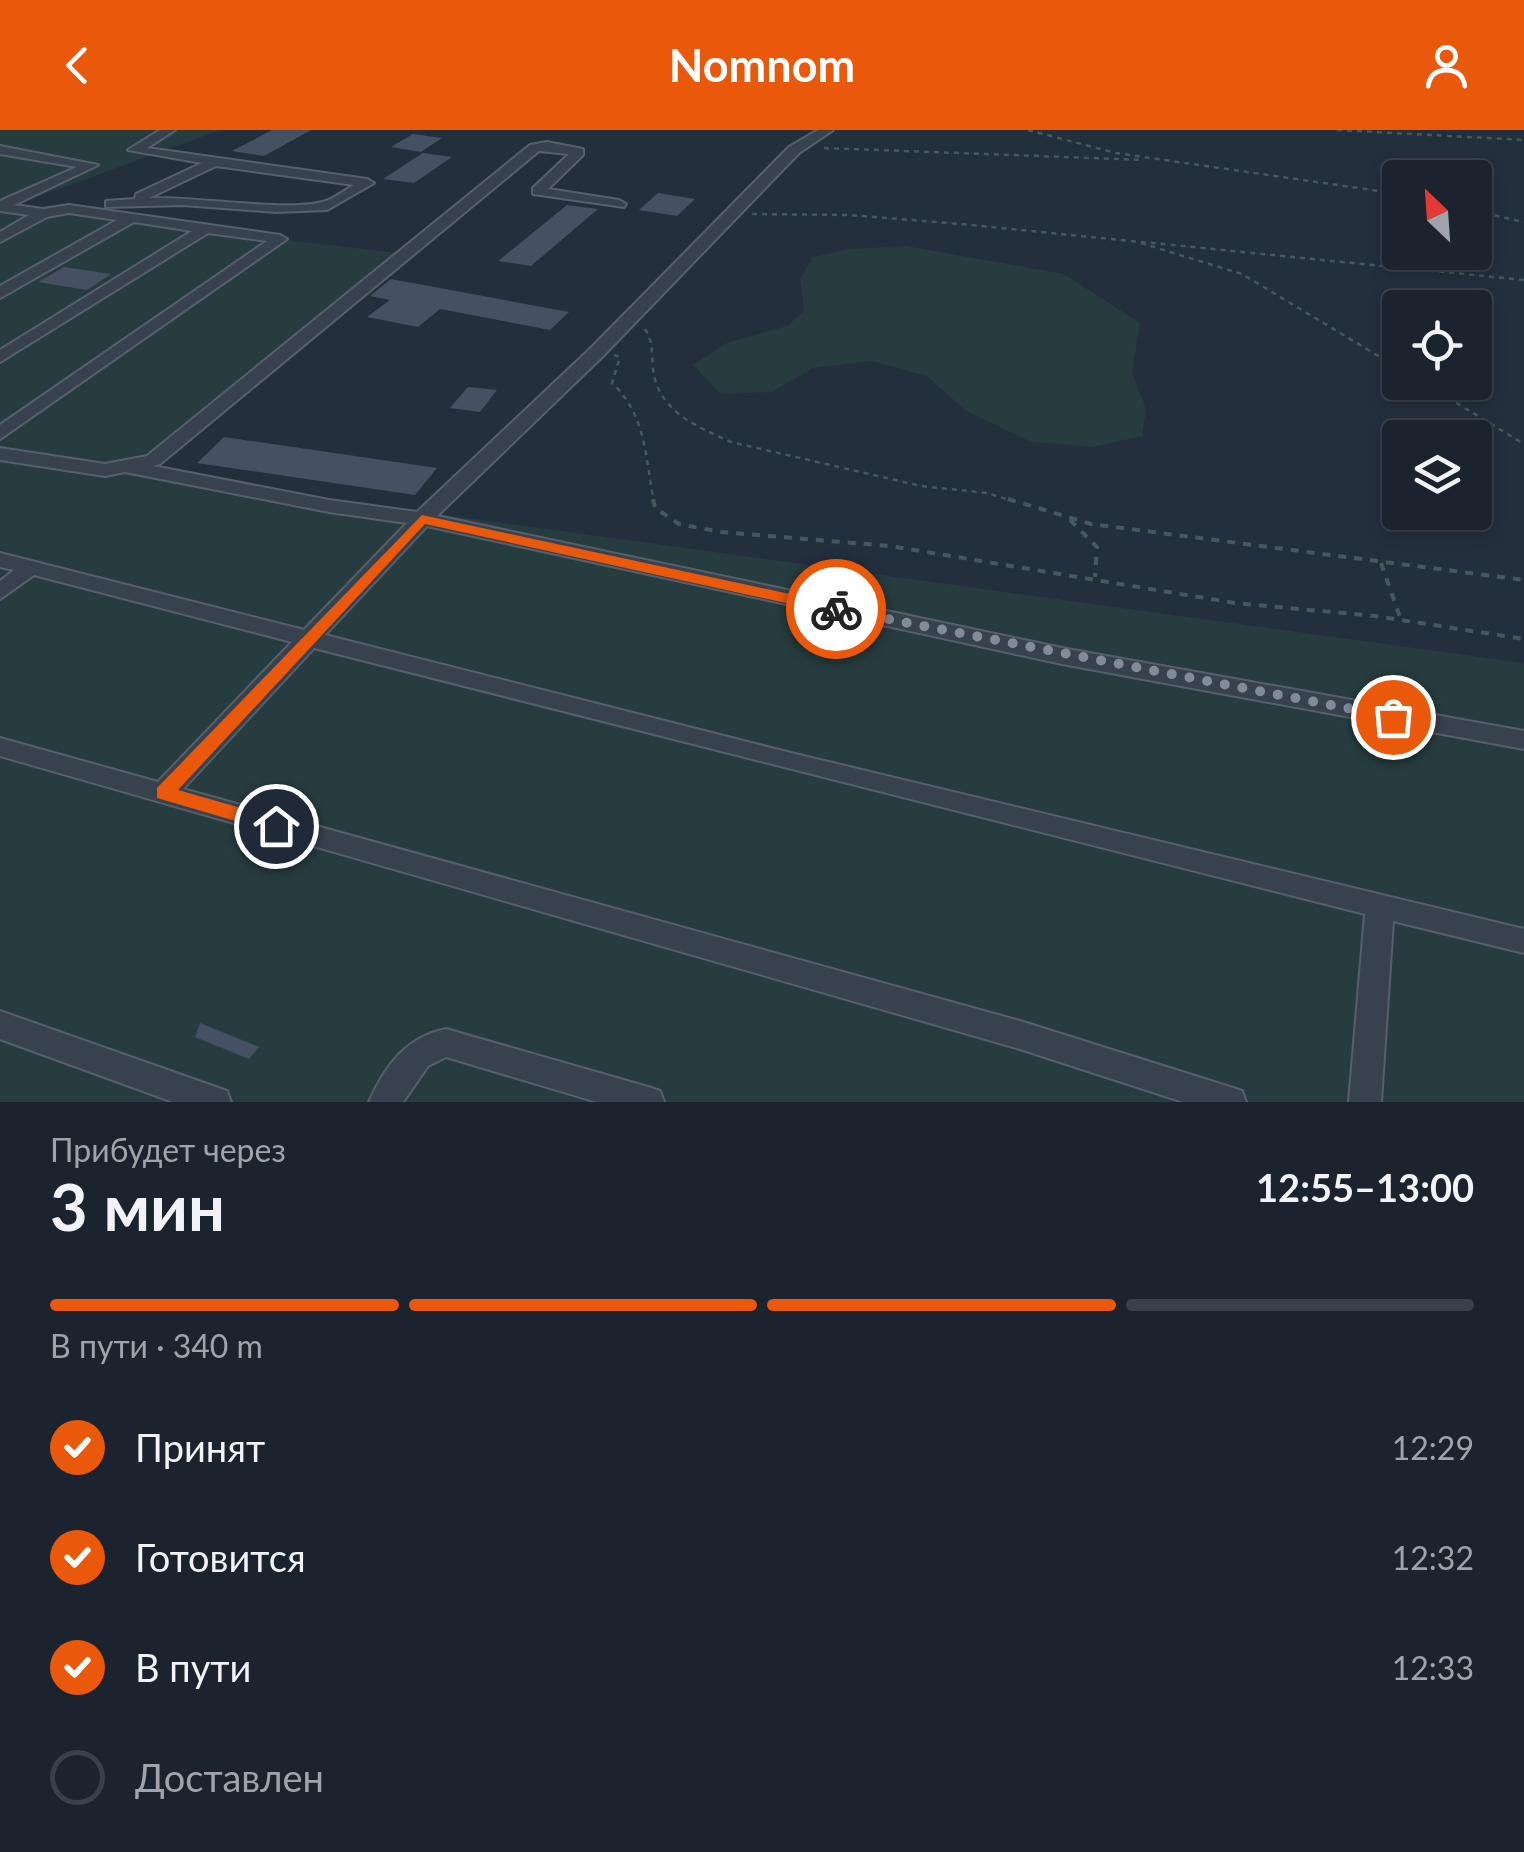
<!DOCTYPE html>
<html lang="ru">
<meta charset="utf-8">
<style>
:root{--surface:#1b232e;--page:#282f3a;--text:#f1f3f6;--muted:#a0a4aa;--line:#39404a;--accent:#ea580c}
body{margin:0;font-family:Lato,sans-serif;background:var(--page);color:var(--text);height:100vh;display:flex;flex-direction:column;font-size:38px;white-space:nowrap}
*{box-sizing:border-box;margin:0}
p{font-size:32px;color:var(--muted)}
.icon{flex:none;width:55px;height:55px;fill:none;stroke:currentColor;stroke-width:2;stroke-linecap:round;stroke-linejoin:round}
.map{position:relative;height:972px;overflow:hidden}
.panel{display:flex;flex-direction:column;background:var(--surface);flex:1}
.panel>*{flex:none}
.needle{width:65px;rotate:335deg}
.buttons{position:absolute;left:1382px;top:30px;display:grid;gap:20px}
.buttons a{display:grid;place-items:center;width:110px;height:110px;border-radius:10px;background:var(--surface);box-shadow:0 5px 15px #0003,0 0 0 2px var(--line);font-size:50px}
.pin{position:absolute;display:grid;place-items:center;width:85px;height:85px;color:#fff;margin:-42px;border:5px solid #fff;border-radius:50%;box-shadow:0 2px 10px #0007}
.courier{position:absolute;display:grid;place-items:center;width:100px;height:100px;margin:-50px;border:8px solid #ea580c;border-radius:50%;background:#fff;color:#222;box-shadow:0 2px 12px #0007}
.head em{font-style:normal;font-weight:700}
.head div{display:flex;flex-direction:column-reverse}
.head{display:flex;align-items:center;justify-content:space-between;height:170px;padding:0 50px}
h1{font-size:65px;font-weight:700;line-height:75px}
.bar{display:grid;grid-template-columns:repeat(4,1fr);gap:15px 10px;align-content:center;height:120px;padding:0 50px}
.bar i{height:12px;border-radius:8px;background:var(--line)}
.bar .current{background:var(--accent)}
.bar p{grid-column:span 4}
ol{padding:0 50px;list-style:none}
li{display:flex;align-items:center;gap:30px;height:110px}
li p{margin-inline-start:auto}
li .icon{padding:10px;border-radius:50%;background:var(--accent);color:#fff;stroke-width:4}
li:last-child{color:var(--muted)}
li i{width:55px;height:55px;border:5px solid var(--line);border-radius:50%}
header{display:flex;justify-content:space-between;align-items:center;height:130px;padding:0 50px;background:var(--accent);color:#fff;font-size:45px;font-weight:700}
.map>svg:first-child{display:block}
.green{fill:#263c3f}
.building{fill:#455162}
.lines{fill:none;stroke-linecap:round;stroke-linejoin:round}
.minor-casing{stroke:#565f6c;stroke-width:4}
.path-far1{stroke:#44595c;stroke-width:2.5;stroke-dasharray:5 5;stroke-linecap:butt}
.path{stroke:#44595c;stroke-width:4;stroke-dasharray:8 8;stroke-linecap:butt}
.minor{fill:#38414e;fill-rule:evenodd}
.route{fill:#ea580c}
.done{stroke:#828b98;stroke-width:10;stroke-dasharray:0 18}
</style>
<header><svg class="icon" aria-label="back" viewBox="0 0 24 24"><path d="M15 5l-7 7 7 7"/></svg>Nomnom<svg class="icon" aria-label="person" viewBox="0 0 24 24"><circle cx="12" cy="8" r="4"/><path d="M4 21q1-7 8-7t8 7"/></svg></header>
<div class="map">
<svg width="1524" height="972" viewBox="0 0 1524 972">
<rect width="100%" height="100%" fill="#242f3e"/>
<g class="green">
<path d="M0,0H220L10,77L405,124L130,342L1524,533V972H0Z"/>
<path d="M906,116L1064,144L1140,193L1132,243L1146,279L1142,306L1092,317L1031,312L966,281L927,246L871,231L812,238L772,262L721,264L693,235L727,213L787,196L804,181L800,149L813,127L850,119Z"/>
</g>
<g class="building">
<path d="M272,0H311L264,26L232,21Z"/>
<path d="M413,4L442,8L421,22L391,17Z"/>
<path d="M423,23L452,27L414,53L383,49Z"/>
<path d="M658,63L695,69L677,86L639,80Z"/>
<path d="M567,75L598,79L531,136L498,131Z"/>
<path d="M64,137L111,144L87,160L38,152Z"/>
<path d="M391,149L569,182L550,200L440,179L418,197L367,187L390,170L370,166Z"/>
<path d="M468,257L497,260L480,282L450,278Z"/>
<path d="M224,307L437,338L415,365L197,333Z"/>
<path d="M200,893L259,917L249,929L195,907Z"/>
</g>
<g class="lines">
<g class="minor-casing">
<g id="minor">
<path d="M160,0H175L147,18L367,49L374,53L327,80L276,82L183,75L106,77V71L135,69L136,64L202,33L128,20ZM216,36L354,55C345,60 335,68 326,71C291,83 193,66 149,68Z"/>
<path d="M818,0H833L799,23L603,226L437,386L1062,518L1524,601V619L1062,534L427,396L325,505L787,622L1524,799V823L1393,791L1381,972H1349L1365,784L314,518L183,659L1020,891L1230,957L1242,961L1246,972H1183L1020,919L0,626V608L158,652L292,512L34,445L0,469V451L14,440L0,437V423L304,500L407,393L329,382L125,342L105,346L0,330V318L105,334L147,326L530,15L547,12L583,19V25L548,59L619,70L626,74L624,77L533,64V58L569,24L539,21L160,334L153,336L329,370L417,382L591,218L789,17Z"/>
<path d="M0,16L98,35L14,75L43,79L69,75L280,105L287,109L0,309V295L267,111L208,103L0,232V220L192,101L134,92L0,168V156L117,90L69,83L47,87L0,112V102L29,85L0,81V71L77,37L0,24Z"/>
<path d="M0,881L227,961L231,972H173L0,909Z"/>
<path d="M446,899L648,957L660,961L664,972H597L446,927L428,936L403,972H369C385,936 406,907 446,899Z"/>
</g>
</g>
<g class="path-far1">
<path d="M1028,0L1116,23L1400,64"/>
<path d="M1337,0L1524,10"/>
<path d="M824,18L1144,30"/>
<path d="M1475,81L1524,92"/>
<path d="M752,84L849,85L961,94L1524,150"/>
<path d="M1141,113L1242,144L1400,239"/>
<path d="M645,199C654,213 651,222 653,238C657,281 696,296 731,312L921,356L987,363L1016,372"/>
<path d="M614,225L620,227L612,253C647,286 645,328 654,372"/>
<path d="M1422,252L1524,314"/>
</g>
<g class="path">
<path d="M653,369L655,378L679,394L721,402L890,416L1235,473L1375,486L1524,509"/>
<path d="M1008,369L1091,394L1524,450"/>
<path d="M1070,390L1097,417L1095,447"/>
<path d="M1381,433L1401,490"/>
</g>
<use href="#minor" class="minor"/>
</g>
<path class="route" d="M422,385L836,474L844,479L836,484L425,394L178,660L283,690V701L276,703L157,668V658Z"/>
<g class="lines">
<path class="done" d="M836,479L1393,587"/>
</g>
</svg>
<div class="buttons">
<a><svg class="needle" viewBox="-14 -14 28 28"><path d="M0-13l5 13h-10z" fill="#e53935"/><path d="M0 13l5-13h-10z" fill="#a0a4aa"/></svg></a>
<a><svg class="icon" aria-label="locate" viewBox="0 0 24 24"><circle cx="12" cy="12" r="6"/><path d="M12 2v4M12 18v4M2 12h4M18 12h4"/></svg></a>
<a><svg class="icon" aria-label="layers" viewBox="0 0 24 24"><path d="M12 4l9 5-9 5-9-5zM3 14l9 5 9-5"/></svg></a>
</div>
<div class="pin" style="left:1393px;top:587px;background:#ea580c"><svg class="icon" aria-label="bag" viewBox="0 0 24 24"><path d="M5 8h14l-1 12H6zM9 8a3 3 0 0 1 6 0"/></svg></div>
<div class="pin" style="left:276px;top:696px;background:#1f2937"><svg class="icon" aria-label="home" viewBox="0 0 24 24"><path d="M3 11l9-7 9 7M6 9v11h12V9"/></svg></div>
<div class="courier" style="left:836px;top:479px"><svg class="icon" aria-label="bike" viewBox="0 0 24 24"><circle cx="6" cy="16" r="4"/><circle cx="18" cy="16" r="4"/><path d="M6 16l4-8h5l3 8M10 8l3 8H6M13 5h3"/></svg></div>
</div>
<section class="panel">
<div class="head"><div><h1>3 мин</h1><p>Прибудет через</p></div><em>12:55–13:00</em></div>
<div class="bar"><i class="current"></i><i class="current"></i><i class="current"></i><i></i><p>В пути · 340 m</p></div>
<ol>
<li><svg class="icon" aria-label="check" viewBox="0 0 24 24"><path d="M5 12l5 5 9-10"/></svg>Принят<p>12:29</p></li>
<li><svg class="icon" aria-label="check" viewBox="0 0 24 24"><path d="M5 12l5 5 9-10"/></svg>Готовится<p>12:32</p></li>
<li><svg class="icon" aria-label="check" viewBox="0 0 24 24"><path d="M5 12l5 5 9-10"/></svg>В пути<p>12:33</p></li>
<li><i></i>Доставлен</li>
</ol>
</section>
